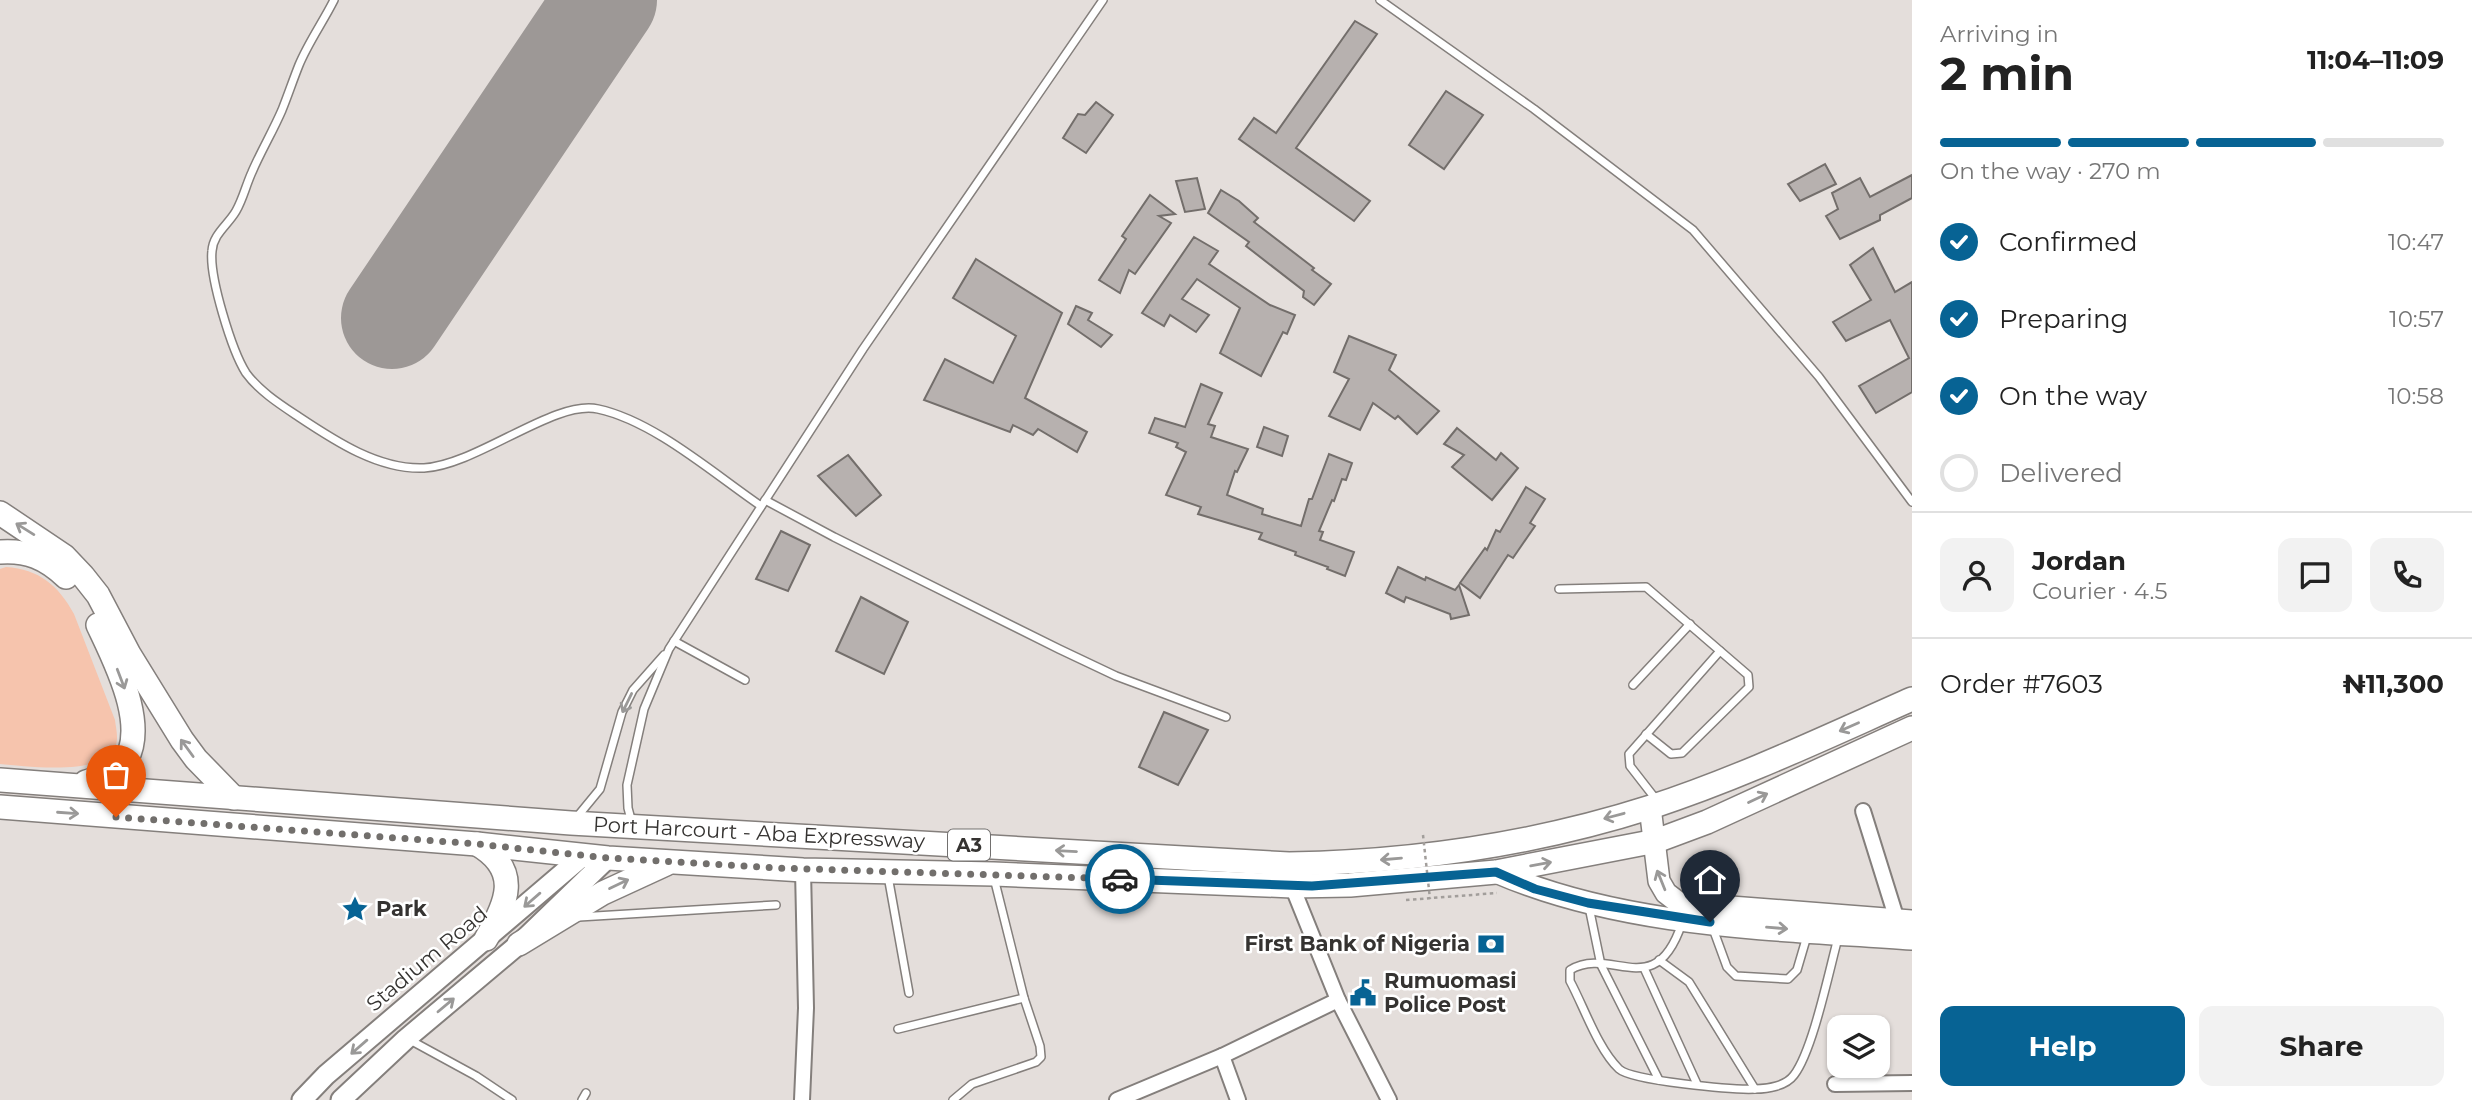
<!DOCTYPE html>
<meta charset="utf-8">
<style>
:root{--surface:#fff;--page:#f2f2f2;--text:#222;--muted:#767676;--line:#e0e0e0;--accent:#076394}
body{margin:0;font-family:Montserrat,sans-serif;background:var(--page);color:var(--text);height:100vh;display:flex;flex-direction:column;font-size:26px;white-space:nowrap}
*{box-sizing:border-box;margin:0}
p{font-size:23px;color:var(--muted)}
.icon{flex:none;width:38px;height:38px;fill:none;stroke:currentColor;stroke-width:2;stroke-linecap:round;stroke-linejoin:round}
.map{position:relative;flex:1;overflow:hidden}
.details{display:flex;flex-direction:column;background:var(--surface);width:560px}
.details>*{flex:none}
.tools{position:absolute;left:1827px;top:1015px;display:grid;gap:14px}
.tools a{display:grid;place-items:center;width:63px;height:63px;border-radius:14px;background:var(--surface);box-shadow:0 2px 5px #0004;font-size:35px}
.pin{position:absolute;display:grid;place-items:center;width:60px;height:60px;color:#fff;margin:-72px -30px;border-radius:50% 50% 50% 0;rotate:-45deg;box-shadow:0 0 7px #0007}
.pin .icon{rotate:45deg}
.courier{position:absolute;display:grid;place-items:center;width:70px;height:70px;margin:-35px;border:5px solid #076394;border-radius:50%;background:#fff;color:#222;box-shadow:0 2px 9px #0007}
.head em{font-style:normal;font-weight:700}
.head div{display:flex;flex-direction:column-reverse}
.head{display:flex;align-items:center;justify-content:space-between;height:119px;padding:0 28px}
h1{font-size:46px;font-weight:700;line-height:52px}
.bar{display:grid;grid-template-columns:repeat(4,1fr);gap:10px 7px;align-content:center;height:84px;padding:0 28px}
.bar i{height:9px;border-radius:5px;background:var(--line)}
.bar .current{background:var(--accent)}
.bar p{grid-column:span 4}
.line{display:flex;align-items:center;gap:18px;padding:0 28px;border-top:2px solid var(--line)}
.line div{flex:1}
.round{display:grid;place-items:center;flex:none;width:74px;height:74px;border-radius:14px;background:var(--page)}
ol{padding:0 28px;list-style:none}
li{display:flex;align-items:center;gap:21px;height:77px}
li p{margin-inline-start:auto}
li .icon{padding:7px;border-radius:50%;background:var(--accent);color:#fff;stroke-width:4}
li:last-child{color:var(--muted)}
li i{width:38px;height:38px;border:4px solid var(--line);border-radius:50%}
.primary-button{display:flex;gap:14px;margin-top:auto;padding:14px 28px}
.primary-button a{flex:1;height:80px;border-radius:14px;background:var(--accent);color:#fff;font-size:28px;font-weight:700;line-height:80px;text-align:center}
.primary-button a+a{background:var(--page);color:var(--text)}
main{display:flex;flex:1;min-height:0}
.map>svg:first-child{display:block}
.green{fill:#f6c4ad}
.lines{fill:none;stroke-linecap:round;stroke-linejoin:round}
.runway{stroke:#9d9896;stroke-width:102}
.building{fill:#b7b1af;stroke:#736e6b;stroke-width:2}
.service-casing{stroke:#847f7c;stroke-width:10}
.minor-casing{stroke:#847f7c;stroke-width:18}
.secondary-casing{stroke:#847f7c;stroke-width:23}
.primary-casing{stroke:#847f7c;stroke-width:24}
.trunk-casing{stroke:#847f7c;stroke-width:26}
.path{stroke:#a29e9b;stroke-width:2.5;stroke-dasharray:3.5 3.5;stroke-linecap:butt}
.service{stroke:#fff;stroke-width:7}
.minor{stroke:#fff;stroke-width:14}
.secondary{stroke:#fff;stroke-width:19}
.primary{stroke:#fff;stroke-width:21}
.trunk{stroke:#fff;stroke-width:23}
.path-bridge{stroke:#a29e9b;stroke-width:2.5;stroke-dasharray:3.5 3.5;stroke-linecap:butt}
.oneway{stroke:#9a9998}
.done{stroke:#726f6c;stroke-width:7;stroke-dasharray:0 12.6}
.route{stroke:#076394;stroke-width:9}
.labels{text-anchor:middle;stroke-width:5;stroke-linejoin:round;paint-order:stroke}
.shield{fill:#fff;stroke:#72706f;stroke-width:2}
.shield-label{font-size:19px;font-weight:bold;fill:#353331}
.street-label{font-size:21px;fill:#353331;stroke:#fff}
.poi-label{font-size:21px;font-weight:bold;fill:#353331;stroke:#fff;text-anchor:start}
</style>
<main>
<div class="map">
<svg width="1912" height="1100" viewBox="0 0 1912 1100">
<rect width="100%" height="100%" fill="#e4dedb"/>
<path class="green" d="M6,567C39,569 59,586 74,614L115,720C116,729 119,739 115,747C101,777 26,766 0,764V569Z"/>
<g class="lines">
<path class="runway" d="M392,318L606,0"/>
</g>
<g class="building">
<path d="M1355,21L1377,34L1296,148L1370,201L1354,221L1239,139L1254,118L1276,133Z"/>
<path d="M1446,91L1483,115L1444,169L1409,145Z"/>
<path d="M1096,102L1113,115L1086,153L1063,138L1078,114L1085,115Z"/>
<path d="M1825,164L1836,184L1800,201L1788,184Z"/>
<path d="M1912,175V198L1880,215V220L1840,239L1826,216L1838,209L1832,193L1860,178L1870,197Z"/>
<path d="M1197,178L1205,209L1185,212L1176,181Z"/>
<path d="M1221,190L1239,201L1258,218L1254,222L1314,268L1312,270L1331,284L1314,305L1303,297L1304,291L1246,246L1249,242L1208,213Z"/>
<path d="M1150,195L1175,214L1159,216L1171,223L1135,274L1129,270L1120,293L1099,280L1126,239L1122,236Z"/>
<path d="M1194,237L1218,251L1209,264L1270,305L1295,315L1287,334L1283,332L1261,376L1220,353L1240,308L1197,279L1182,299L1209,315L1196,332L1170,315L1164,326L1142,313Z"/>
<path d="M1873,248L1895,292L1912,282V392L1876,413L1859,386L1909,358L1890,320L1846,341L1833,322L1871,300L1850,265Z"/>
<path d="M976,259L1062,313L1025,398L1087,432L1077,452L1038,429L1033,435L1013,425L1010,432L924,400L945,359L993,383L1016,336L953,298Z"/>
<path d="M1076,306L1092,313L1088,320L1112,335L1101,347L1068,324Z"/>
<path d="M1349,336L1396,355L1389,370L1439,411L1417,434L1398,416L1395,419L1373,403L1360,430L1329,416L1349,379L1334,372Z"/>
<path d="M1201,384L1222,393L1208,424L1215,426L1211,437L1248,449L1237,472L1235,471L1227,495L1263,509L1262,514L1301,526L1309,499H1312L1329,454L1352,463L1346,480L1342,479L1334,501L1332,500L1319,531L1323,532L1320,540L1354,552L1345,576L1327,569L1328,567L1295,555L1296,552L1259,539L1262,533L1198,514L1201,507L1166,495L1186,452L1176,447L1178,443L1149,433L1155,418L1185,427Z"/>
<path d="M1264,427L1288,436L1282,456L1257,447Z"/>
<path d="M1457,428L1496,460L1501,453L1518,468L1492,500L1452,467L1464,455L1444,444Z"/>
<path d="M848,455L881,495L856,516L818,476Z"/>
<path d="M1526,487L1545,499L1530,523L1535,526L1513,558L1508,555L1480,598L1460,583L1485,548L1487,550L1496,530L1500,532Z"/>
<path d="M781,531L810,545L788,591L756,579Z"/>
<path d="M1398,567L1425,580L1426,577L1455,590L1459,585L1469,615L1451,619L1450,614L1406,597L1404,602L1386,593Z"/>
<path d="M861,597L908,622L884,674L836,651Z"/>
<path d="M1164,712L1208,730L1178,785L1139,767Z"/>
</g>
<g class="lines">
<g class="service-casing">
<g id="service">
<path d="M334,0C323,22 308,43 299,65C293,80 288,95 282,110C273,131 261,151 252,172C246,185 243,199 236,211C228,225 213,234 212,251C209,277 232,351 246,373C259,391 281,405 299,417C335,441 379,470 424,468C477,465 555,399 598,409C654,421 714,474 761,506"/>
<path d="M1380,0L1534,109L1693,230L1819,377L1912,502"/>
<path d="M765,500L834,537L1059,649L1116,676L1226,717"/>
<path d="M1559,589L1646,587L1748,675L1749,687L1682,753L1671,754L1646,734"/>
<path d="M674,641L745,680"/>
<path d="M1633,685L1690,624"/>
<path d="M1658,802L1630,766L1629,754L1720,651"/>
<path d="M577,817L600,789L622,712L633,690L664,655"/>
<path d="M632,823L628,808L627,785L644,709L669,649L863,349L1103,0"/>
<path d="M888,876L909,993"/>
<path d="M1589,907L1601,965L1659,1080"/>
<path d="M579,917L776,905"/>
<path d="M1682,923C1655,1004 1612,945 1570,970V981C1584,1007 1598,1049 1619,1069C1632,1081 1734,1090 1755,1089C1768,1089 1786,1086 1794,1075C1813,1050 1829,971 1838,938"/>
<path d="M1712,926L1727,967L1736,976L1788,979L1797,970L1807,936"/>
<path d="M1659,960L1689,982L1755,1089"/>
<path d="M1644,968L1697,1084"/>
<path d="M898,1029L1024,998"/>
<path d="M410,1040L476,1076L512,1100"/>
<path d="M582,1100L586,1093"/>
<path d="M953,1100L972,1084L1036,1062L1041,1057L1040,1046L1024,998L994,878"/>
</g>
</g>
<g class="minor-casing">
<g id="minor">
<path d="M1863,811L1897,920"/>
<path d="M1292,886L1338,1000L1389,1100"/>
<path d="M1222,1056L1238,1100"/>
<path d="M1835,1084L1912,1083"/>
<path d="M802,1100L806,1008L803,870"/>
<path d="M1117,1100L1222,1056L1338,1000"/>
</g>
</g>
<g class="secondary-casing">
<g id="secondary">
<path d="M302,1100L326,1075L584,855"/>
<path d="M341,1100L406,1039L519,944L608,858"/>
</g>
</g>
<g class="primary-casing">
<g id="primary">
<path d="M1650,807L1659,881L1666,893L1679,903L1912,921"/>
<path d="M1496,872C1625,928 1774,929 1912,939"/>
</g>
</g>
<g class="trunk-casing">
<g id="trunk">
<path d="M0,513L64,556L83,576L98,595L129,654L182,740L196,759L234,798"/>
<path d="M0,552C27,550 46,558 66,577"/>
<path d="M0,780L571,823L1289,864C1411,862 1535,844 1651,807C1740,778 1826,737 1912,699"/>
<path d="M86,782C97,778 112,776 120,768C153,733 115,661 98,625"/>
<path d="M0,807L477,844L608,858L803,870L994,874L1292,886L1350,885L1496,872L1656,841L1707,822L1912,728"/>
<path d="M477,844C522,870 507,903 486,939"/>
<path d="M519,944L603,893L666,864"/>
</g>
</g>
<path class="path" d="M1406,900L1497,893"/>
<use href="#service" class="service"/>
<use href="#minor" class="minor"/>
<use href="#secondary" class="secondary"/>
<use href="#primary" class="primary"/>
<use href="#trunk" class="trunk"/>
<path class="path-bridge" d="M1423,835L1430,899"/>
</g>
<defs><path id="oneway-shaft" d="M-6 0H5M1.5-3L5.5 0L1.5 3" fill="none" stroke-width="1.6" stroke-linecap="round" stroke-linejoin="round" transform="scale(1.75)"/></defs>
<g class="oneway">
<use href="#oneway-shaft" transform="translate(25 529) rotate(-148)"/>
<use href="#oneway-shaft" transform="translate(121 679) rotate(69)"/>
<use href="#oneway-shaft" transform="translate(627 703) rotate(116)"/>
<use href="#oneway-shaft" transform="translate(1849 727) rotate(156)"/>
<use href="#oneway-shaft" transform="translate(187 748) rotate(-126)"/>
<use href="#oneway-shaft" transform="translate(1758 798) rotate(-25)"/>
<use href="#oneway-shaft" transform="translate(68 813) rotate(4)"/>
<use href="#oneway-shaft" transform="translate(1614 816) rotate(165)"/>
<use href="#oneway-shaft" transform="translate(1066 851) rotate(-177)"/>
<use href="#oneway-shaft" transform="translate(1391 859) rotate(175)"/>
<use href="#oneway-shaft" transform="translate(1541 864) rotate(-10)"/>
<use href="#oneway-shaft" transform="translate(1661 880) rotate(-112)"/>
<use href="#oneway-shaft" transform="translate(619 884) rotate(-26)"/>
<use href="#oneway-shaft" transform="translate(532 900) rotate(139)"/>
<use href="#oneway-shaft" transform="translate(1777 928) rotate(5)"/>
<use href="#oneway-shaft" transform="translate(446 1005) rotate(-40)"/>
<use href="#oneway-shaft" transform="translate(359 1047) rotate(139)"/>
</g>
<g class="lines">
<path class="done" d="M116,817L477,844L608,858L777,868L1120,879"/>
<path class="route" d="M1120,879L1312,886L1496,872L1535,889L1588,903L1710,922"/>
</g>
<defs>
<g id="sight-bare" transform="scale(2.1)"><path d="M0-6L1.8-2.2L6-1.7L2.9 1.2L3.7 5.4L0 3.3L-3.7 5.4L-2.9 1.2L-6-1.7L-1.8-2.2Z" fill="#076394" stroke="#fff" stroke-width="2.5" paint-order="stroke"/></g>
<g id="bank-bare" transform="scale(2.1)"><path d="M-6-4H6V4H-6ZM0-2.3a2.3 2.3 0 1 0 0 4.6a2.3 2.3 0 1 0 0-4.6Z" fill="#076394" stroke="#fff" stroke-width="2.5" paint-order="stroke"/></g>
<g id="civic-bare" transform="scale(2.1)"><path d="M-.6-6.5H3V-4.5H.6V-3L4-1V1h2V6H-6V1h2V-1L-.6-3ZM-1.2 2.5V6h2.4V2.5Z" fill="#076394" stroke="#fff" stroke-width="2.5" paint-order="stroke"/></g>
</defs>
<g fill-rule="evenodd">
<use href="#sight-bare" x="355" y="909"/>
<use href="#bank-bare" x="1491" y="944"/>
<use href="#civic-bare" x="1363" y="993"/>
</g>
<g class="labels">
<rect class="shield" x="948" y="829.5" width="42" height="31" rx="5"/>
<g class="shield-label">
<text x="969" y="852">A3</text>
</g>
<g class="street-label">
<text transform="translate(759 833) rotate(3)" y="7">Port Harcourt - Aba Expressway</text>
<text transform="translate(427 959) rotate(-40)" y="7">Stadium Road</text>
</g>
<g class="poi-label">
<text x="376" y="916">Park</text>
<text x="1470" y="951" text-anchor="end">First Bank of Nigeria</text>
<text x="1384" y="988">Rumuomasi<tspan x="1384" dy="24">Police Post</tspan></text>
</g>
</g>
</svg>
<div class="tools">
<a><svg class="icon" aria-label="layers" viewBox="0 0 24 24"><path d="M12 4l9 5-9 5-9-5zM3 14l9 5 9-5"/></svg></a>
</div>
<div class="pin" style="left:116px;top:817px;background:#ea580c"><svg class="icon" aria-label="bag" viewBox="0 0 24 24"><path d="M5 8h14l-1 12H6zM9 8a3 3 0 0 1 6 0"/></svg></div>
<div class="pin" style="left:1710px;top:922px;background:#1f2937"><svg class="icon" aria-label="home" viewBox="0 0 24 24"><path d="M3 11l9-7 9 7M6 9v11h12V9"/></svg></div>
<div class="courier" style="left:1120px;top:879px"><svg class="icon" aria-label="car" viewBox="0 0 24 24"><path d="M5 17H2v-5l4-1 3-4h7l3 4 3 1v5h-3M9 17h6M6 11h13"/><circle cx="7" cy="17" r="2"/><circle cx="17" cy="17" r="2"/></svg></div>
</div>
<section class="details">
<div class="head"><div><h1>2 min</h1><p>Arriving in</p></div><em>11:04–11:09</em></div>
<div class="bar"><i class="current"></i><i class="current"></i><i class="current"></i><i></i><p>On the way · 270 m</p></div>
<ol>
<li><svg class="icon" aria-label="check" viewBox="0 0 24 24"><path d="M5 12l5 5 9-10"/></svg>Confirmed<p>10:47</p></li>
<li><svg class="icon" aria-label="check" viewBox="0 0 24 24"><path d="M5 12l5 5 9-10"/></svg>Preparing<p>10:57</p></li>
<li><svg class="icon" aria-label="check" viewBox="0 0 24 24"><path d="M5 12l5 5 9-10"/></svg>On the way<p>10:58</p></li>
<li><i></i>Delivered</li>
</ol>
<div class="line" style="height:126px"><a class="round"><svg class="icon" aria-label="person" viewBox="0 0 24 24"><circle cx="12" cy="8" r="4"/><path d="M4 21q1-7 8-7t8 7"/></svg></a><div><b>Jordan</b><p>Courier · 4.5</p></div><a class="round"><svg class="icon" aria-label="chat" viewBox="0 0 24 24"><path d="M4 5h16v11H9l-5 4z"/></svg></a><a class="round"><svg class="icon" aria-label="phone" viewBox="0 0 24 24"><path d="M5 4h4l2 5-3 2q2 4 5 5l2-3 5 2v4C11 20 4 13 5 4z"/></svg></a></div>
<div class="line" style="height:91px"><div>Order #7603</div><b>₦11,300</b></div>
<div class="primary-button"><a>Help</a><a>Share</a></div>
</section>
</main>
